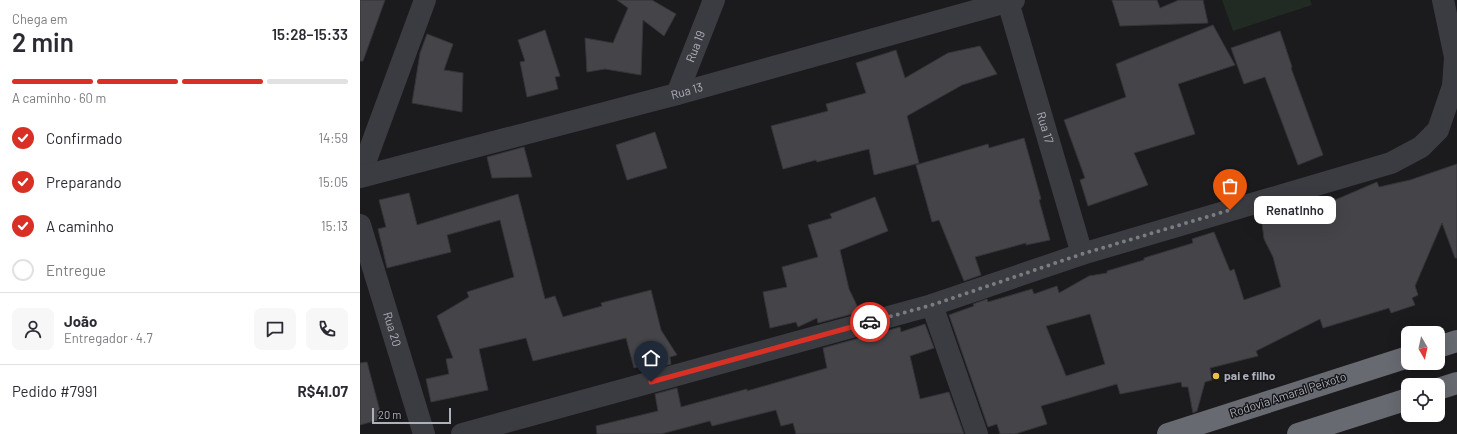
<!DOCTYPE html>
<html lang="pt">
<meta charset="utf-8">
<style>
:root{--surface:#fff;--page:#f7f7f7;--text:#2b2b33;--muted:#7c7c81;--line:#e1e1e2;--accent:#d93025}
body{margin:0;font-family:Barlow,sans-serif;background:var(--page);color:var(--text);height:100vh;display:flex;flex-direction:column;font-size:15px;white-space:nowrap}
*{box-sizing:border-box;margin:0}
p{font-size:13px;color:var(--muted)}
.icon{flex:none;width:22px;height:22px;fill:none;stroke:currentColor;stroke-width:2;stroke-linecap:round;stroke-linejoin:round}
.map{position:relative;flex:1;overflow:hidden}
.side{display:flex;flex-direction:column;background:var(--surface);width:360px}
.side>*{flex:none}
.needle{width:26px;rotate:171deg}
.buttons{position:absolute;left:1041px;top:326px;display:grid;gap:8px}
.buttons a{display:grid;place-items:center;width:44px;height:44px;border-radius:8px;background:var(--surface);box-shadow:0 4px 16px #0002;font-size:20px}
.scale{position:absolute;left:12px;bottom:10px;width:79px;box-sizing:border-box;padding-left:4px;border:2px solid #adb1bb;border-top:0;font-size:11px;line-height:14px;white-space:nowrap;color:#adb1bb;-webkit-text-stroke:3px #151518;paint-order:stroke}
.pin{position:absolute;display:grid;place-items:center;width:34px;height:34px;color:#fff;margin:-41px -17px;border-radius:50% 50% 50% 0;rotate:-45deg;box-shadow:0 0 4px #0007}
.pin .icon{rotate:45deg}
.courier{position:absolute;display:grid;place-items:center;width:40px;height:40px;margin:-20px;border:3px solid #d93025;border-radius:50%;background:#fff;color:#222;box-shadow:0 1px 5px #0007}
.bubble{position:absolute;height:28px;border-radius:8px;background:var(--surface);box-shadow:0 4px 16px #0002;font-size:13px;font-weight:600;line-height:28px;text-align:center}
.summary em{font-style:normal;font-weight:600}
.summary div{display:flex;flex-direction:column-reverse}
.summary{display:flex;align-items:center;justify-content:space-between;height:68px;padding:0 12px}
h1{font-size:26px;font-weight:600;line-height:30px}
.bar{display:grid;grid-template-columns:repeat(4,1fr);gap:6px 4px;align-content:center;height:48px;padding:0 12px}
.bar i{height:5px;border-radius:3px;background:var(--line)}
.bar .current{background:var(--accent)}
.bar p{grid-column:span 4}
.line{display:flex;align-items:center;gap:10px;padding:0 12px;border-top:1px solid var(--line)}
.line div{flex:1}
.round{display:grid;place-items:center;flex:none;width:42px;height:42px;border-radius:8px;background:var(--page)}
ol{padding:0 12px;list-style:none}
li{display:flex;align-items:center;gap:12px;height:44px}
li p{margin-inline-start:auto}
li .icon{padding:4px;border-radius:50%;background:var(--accent);color:#fff;stroke-width:4}
li:last-child{color:var(--muted)}
li i{width:22px;height:22px;border:2px solid var(--line);border-radius:50%}
main{display:flex;flex:1;min-height:0}
.map>svg:first-child{display:block}
.green{fill:#222a24}
.building{fill:#454549;stroke:#353438;fill-rule:evenodd}
.lines{fill:none;stroke-linecap:round;stroke-linejoin:round}
.street{stroke:#3b3c41;stroke-width:22}
.highway{stroke:#686a72;stroke-width:22}
.done{stroke:#7a7c84;stroke-width:4;stroke-dasharray:0 7.2}
.route{stroke:#d93025;stroke-width:5}
.poi-dot{fill:#ebbf44;stroke:#151518;stroke-width:1.5}
.labels{text-anchor:middle;stroke-width:3;stroke-linejoin:round;paint-order:stroke}
.street-label{font-size:12px;fill:#adb1bb;stroke:#151518}
.poi-label{font-size:12px;font-weight:bold;fill:#adb1bb;stroke:#151518;text-anchor:start}
</style>
<main>
<section class="side">
<div class="summary"><div><h1>2 min</h1><p>Chega em</p></div><em>15:28–15:33</em></div>
<div class="bar"><i class="current"></i><i class="current"></i><i class="current"></i><i></i><p>A caminho · 60 m</p></div>
<ol>
<li><svg class="icon" aria-label="check" viewBox="0 0 24 24"><path d="M5 12l5 5 9-10"/></svg>Confirmado<p>14:59</p></li>
<li><svg class="icon" aria-label="check" viewBox="0 0 24 24"><path d="M5 12l5 5 9-10"/></svg>Preparando<p>15:05</p></li>
<li><svg class="icon" aria-label="check" viewBox="0 0 24 24"><path d="M5 12l5 5 9-10"/></svg>A caminho<p>15:13</p></li>
<li><i></i>Entregue</li>
</ol>
<div class="line" style="height:72px"><a class="round"><svg class="icon" aria-label="person" viewBox="0 0 24 24"><circle cx="12" cy="8" r="4"/><path d="M4 21q1-7 8-7t8 7"/></svg></a><div><b>João</b><p>Entregador · 4.7</p></div><a class="round"><svg class="icon" aria-label="chat" viewBox="0 0 24 24"><path d="M4 5h16v11H9l-5 4z"/></svg></a><a class="round"><svg class="icon" aria-label="phone" viewBox="0 0 24 24"><path d="M5 4h4l2 5-3 2q2 4 5 5l2-3 5 2v4C11 20 4 13 5 4z"/></svg></a></div>
<div class="line" style="height:52px"><div>Pedido #7991</div><b>R$41.07</b></div>
</section>
<div class="map">
<svg width="1097" height="434" viewBox="0 0 1097 434">
<rect width="100%" height="100%" fill="#1b1a1d"/>
<path class="green" d="M862,0H950L952,5L873,31Z"/>
<g class="building">
<path d="M0,0H25L3,61H0Z"/>
<path d="M257,0H292L316,14L304,36L283,20L281,75L245,69L227,72L225,38L253,43L268,8Z"/>
<path d="M752,0H797L800,8L819,0H843L848,23L760,26Z"/>
<path d="M853,25L875,65L818,84L835,134L774,153L788,185L728,206L720,180L725,178L704,120L766,97L756,64Z"/>
<path d="M185,30L200,76L195,77L198,89L167,97L160,62L165,61L158,40Z"/>
<path d="M920,31L932,67L931,68L963,155L938,165L905,77L884,84L871,48Z"/>
<path d="M67,34L93,44L84,70L103,73L102,112L52,103L60,53Z"/>
<path d="M620,46L637,74L602,85L547,116L559,163L514,175L509,149L457,162L456,160L423,169L411,126L468,111L466,104L506,93L496,63L536,50L545,78L588,53Z"/>
<path d="M295,132L307,168L267,180L256,145Z"/>
<path d="M664,138L681,199L679,200L690,240L666,245V243L615,257L621,275L604,281L579,220L572,222L556,165L628,144L629,148Z"/>
<path d="M164,147L172,177L132,178L127,157Z"/>
<path d="M1097,164V258H1095L1082,223L1055,286L1058,295L1052,298L1055,305L1031,313L1029,308L963,328L960,319L896,351L898,356L850,368L852,380L845,382L837,411L833,413L828,387H822L821,382L760,394L757,384L681,406L687,424L655,434H640L637,424L628,427L589,315L614,306L613,304L627,299L628,302L672,289L674,294L697,286L699,293L729,276L747,273V271L784,260V258L833,243L832,239L854,232L870,271L874,269L884,300L921,287L913,257L904,239L902,223L922,208L958,198L961,206L1017,182L1019,187L1050,180ZM730,314L745,364L706,376L686,326Z"/>
<path d="M49,193L57,225L158,194L185,299L195,296L203,317L242,306L241,303L291,290L301,330L317,355L310,357L311,364L289,370L288,364L274,368L266,338L173,361L166,338L119,349L128,390L71,402L66,379L89,374L86,359L93,358L77,316L109,297L107,292L154,277L140,220L87,235L91,252L27,268L18,229L26,227L19,200Z"/>
<path d="M515,197L528,231L480,250L489,289L500,312L458,323L457,318L438,327L436,322L410,328L403,292L427,287L422,267L458,257L448,225L472,218L470,214Z"/>
<path d="M565,324L574,348L550,356L560,399L589,392L604,434H436L433,423L421,426L416,410L352,426L350,421L301,434H237L236,426L298,411L295,394L317,388L321,407L387,389V391L467,368L463,348L540,327L541,332Z"/>
<path d="M7,362L22,419L0,425V363Z"/>
</g>
<g class="lines">
<g class="street">
<path id="s1" d="M648,2L722,254"/>
<path id="s2" d="M317,94L354,0"/>
<path d="M0,176L65,0"/>
<path id="s3" d="M0,177L317,94L654,0"/>
<path id="s4" d="M0,225L64,434"/>
<path d="M572,305L617,434"/>
<path d="M102,434L572,305L722,254L1031,163L1061,147L1078,130L1093,86L1095,57L1083,0"/>
</g>
<g class="highway">
<path d="M1078,347L1097,341"/>
<path d="M1078,389L1097,383"/>
<path d="M808,434L1048,357"/>
<path d="M938,434L1048,399"/>
</g>
</g>
<g class="lines">
<path class="done" d="M510,322L572,305L722,254L870,210"/>
<path class="route" d="M291,382L510,322"/>
</g>
<circle class="poi-dot" cx="856" cy="376" r="4"/>
<g class="labels">
<g class="street-label">
<text dy="4" stroke="none"><textPath href="#s2" startOffset="51">Rua 19</textPath></text>
<text dy="4" stroke="none"><textPath href="#s3" startOffset="338">Rua 13</textPath></text>
<text dy="4" stroke="none"><textPath href="#s1" startOffset="131">Rua 17</textPath></text>
<text dy="4" stroke="none"><textPath href="#s4" startOffset="109">Rua 20</textPath></text>
<text transform="translate(928 395) rotate(-18)" y="4">Rodovia Amaral Peixoto</text>
</g>
<g class="poi-label">
<text x="864" y="380">pai e filho</text>
</g>
</g>
</svg>
<div class="buttons">
<a><svg class="needle" viewBox="-14 -14 28 28"><path d="M0-13l5 13h-10z" fill="#e53935"/><path d="M0 13l5-13h-10z" fill="#7c7c81"/></svg></a>
<a><svg class="icon" aria-label="locate" viewBox="0 0 24 24"><circle cx="12" cy="12" r="6"/><path d="M12 2v4M12 18v4M2 12h4M18 12h4"/></svg></a>
</div>
<div class="scale">20 m</div>
<div class="pin" style="left:870px;top:210px;background:#ea580c"><svg class="icon" aria-label="bag" viewBox="0 0 24 24"><path d="M5 8h14l-1 12H6zM9 8a3 3 0 0 1 6 0"/></svg></div>
<div class="pin" style="left:291px;top:382px;background:#1f2937"><svg class="icon" aria-label="home" viewBox="0 0 24 24"><path d="M3 11l9-7 9 7M6 9v11h12V9"/></svg></div>
<div class="courier" style="left:510px;top:322px"><svg class="icon" aria-label="car" viewBox="0 0 24 24"><path d="M5 17H2v-5l4-1 3-4h7l3 4 3 1v5h-3M9 17h6M6 11h13"/><circle cx="7" cy="17" r="2"/><circle cx="17" cy="17" r="2"/></svg></div>
<div class="bubble" style="left:894px;top:196px;width:82px">Renatinho</div>
</div>
</main>
